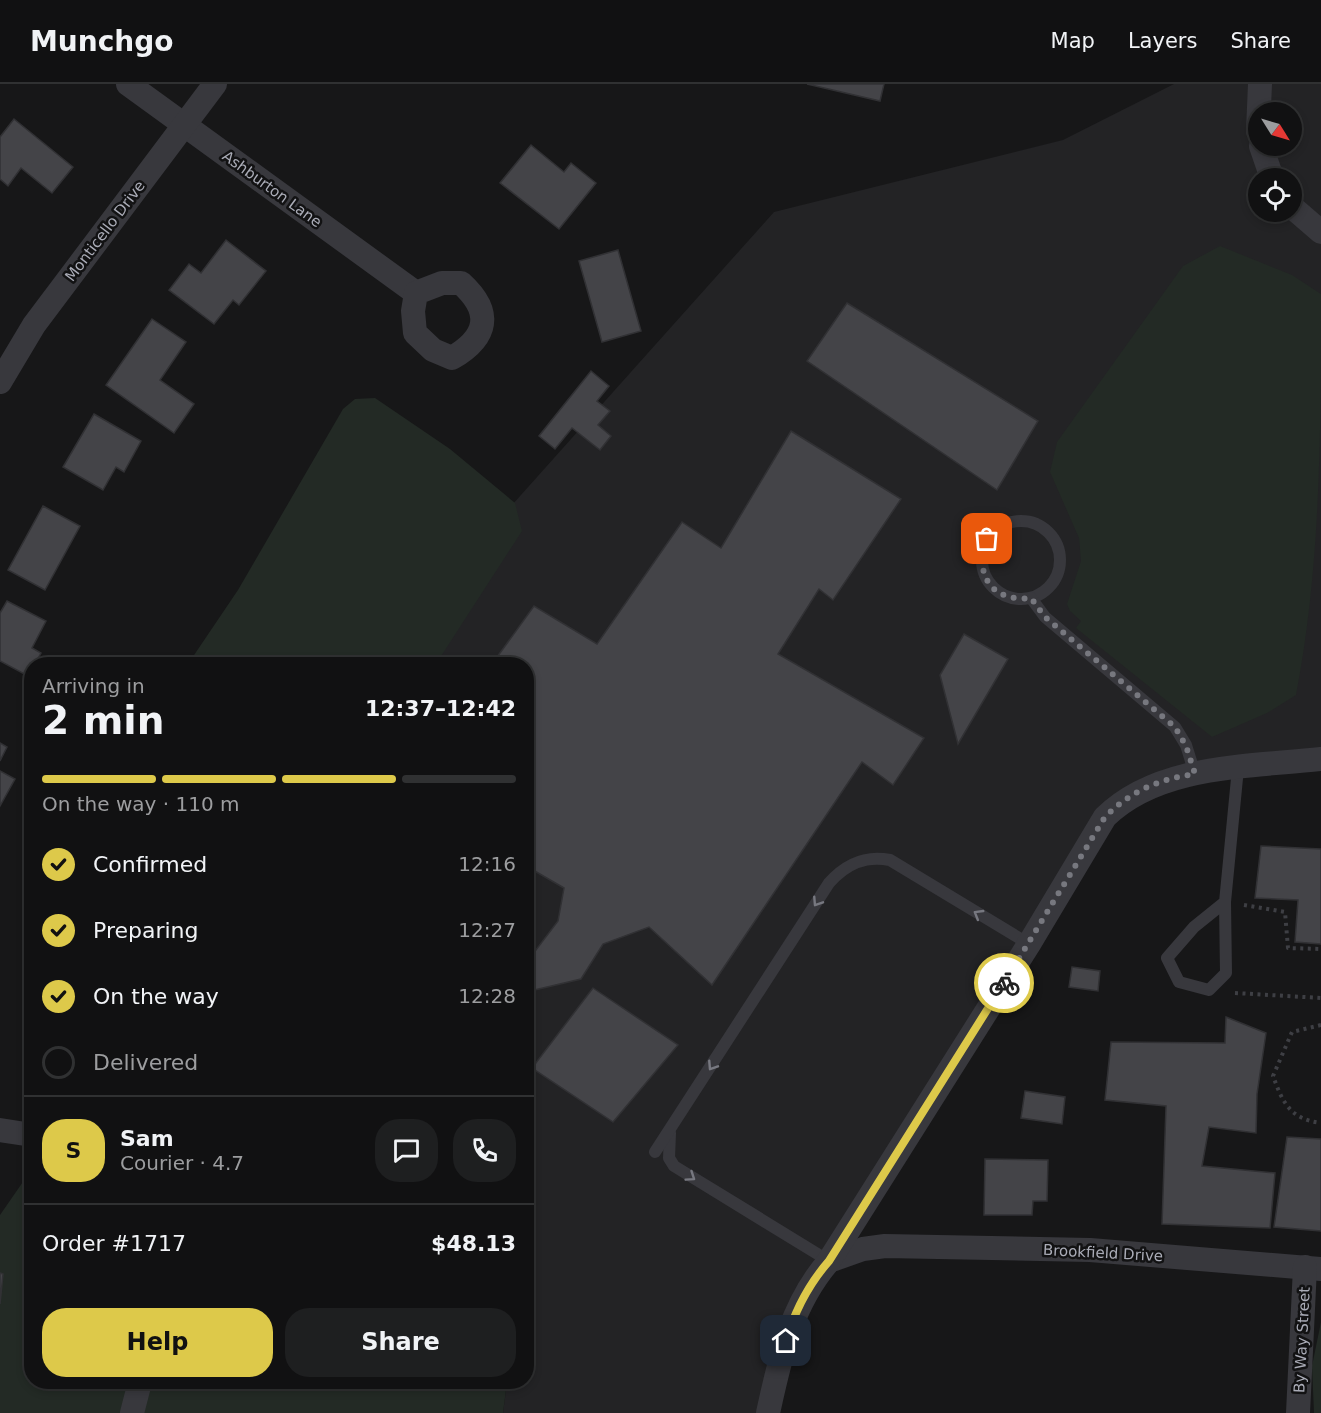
<!DOCTYPE html>
<meta charset="utf-8">
<style>
:root{--surface:#111112;--page:#1e1f20;--text:#f1f3f6;--muted:#9c9d9f;--line:#303132;--accent:#ddc94a}
body{margin:0;font-family:"DejaVu Sans",sans-serif;background:var(--page);color:var(--text);height:100vh;display:flex;flex-direction:column;font-size:22px;white-space:nowrap}
*{box-sizing:border-box;margin:0}
p{font-size:20px;color:var(--muted)}
.icon{flex:none;width:33px;height:33px;fill:none;stroke:currentColor;stroke-width:2;stroke-linecap:round;stroke-linejoin:round}
.map{position:relative;flex:1;overflow:hidden}
.side{position:absolute;left:24px;top:573px;width:510px;height:732px;display:flex;flex-direction:column;background:var(--surface);border-radius:24px;box-shadow:0 3px 9px #0003,0 0 0 2px var(--line)}
.side>*{flex:none}
.needle{width:39px;rotate:127deg}
.tools{position:absolute;left:1248px;top:18px;display:grid;gap:12px}
.tools a{display:grid;place-items:center;width:54px;height:54px;border-radius:50%;background:var(--surface);box-shadow:0 3px 9px #0003,0 0 0 2px var(--line);font-size:30px}
.pin{position:absolute;display:grid;place-items:center;width:51px;height:51px;color:#fff;margin:-26px;border-radius:12px;box-shadow:0 3px 9px #0006}
.courier{position:absolute;display:grid;place-items:center;width:60px;height:60px;margin:-30px;border:4px solid #ddc94a;border-radius:50%;background:#fff;color:#222;box-shadow:0 2px 8px #0007}
.head em{font-style:normal;font-weight:700}
.head div{display:flex;flex-direction:column-reverse}
.head{display:flex;align-items:center;justify-content:space-between;height:102px;padding:0 18px}
h1{font-size:39px;font-weight:700;line-height:45px}
.bar{display:grid;grid-template-columns:repeat(4,1fr);gap:9px 6px;align-content:center;height:72px;padding:0 18px}
.bar i{height:8px;border-radius:4px;background:var(--line)}
.bar .active{background:var(--accent)}
.bar p{grid-column:span 4}
.line{display:flex;align-items:center;gap:15px;padding:0 18px;border-top:2px solid var(--line)}
.line div{flex:1}
.round{display:grid;place-items:center;flex:none;width:63px;height:63px;border-radius:24px;background:var(--page)}
ol{padding:0 18px;list-style:none}
li{display:flex;align-items:center;gap:18px;height:66px}
li p{margin-inline-start:auto}
li .icon{padding:6px;border-radius:50%;background:var(--accent);color:#111;stroke-width:4}
li:last-child{color:var(--muted)}
li i{width:33px;height:33px;border:3px solid var(--line);border-radius:50%}
.cta{display:flex;gap:12px;margin-top:auto;padding:12px 18px}
.cta a{flex:1;height:69px;border-radius:24px;background:var(--accent);color:#111;font-size:24px;font-weight:700;line-height:69px;text-align:center}
.cta a+a{background:var(--page);color:var(--text)}
header{display:flex;align-items:center;gap:36px;box-sizing:border-box;height:84px;padding:0 30px;background:var(--surface);border-bottom:2px solid var(--line)}
header strong{font-size:28px}
nav{display:flex;gap:33px;margin-inline-start:auto;font-size:21px}
.map>svg:first-child{display:block}
.built{fill:#232325;fill-rule:evenodd}
.green{fill:#232a25}
.building{fill:#444448;stroke:#313134;stroke-width:1.5}
.lines{fill:none;stroke-linecap:round;stroke-linejoin:round}
.path{stroke:#3e3f44;stroke-width:4;stroke-dasharray:3 4.5;stroke-linecap:butt}
.lane{stroke:#38383d;stroke-width:12}
.street{stroke:#38383d;stroke-width:24}
.oneway{stroke:#777880}
.done{stroke:#77787f;stroke-width:6;stroke-dasharray:0 10.8}
.route{stroke:#ddc94a;stroke-width:8}
.labels{text-anchor:middle;stroke-width:5;stroke-linejoin:round;paint-order:stroke}
.street-label{font-size:15px;fill:#aaacb7;stroke:#121213}
</style>
<header>
<strong>Munchgo</strong>
<nav><a>Map</a><a>Layers</a><a>Share</a></nav>
</header>
<div class="map">
<svg width="1321" height="1329" viewBox="0 0 1321 1329">
<rect width="100%" height="100%" fill="#171718"/>
<path class="built" d="M1174,0H1321V675L1168,694L1119,718L829,1177L768,1329H503L507,1298H526V580H370L774,128L1063,56ZM1258,28H1292V62H1258ZM1258,94H1292V128H1258Z"/>
<g class="green">
<path d="M1220,162L1292,191L1321,210C1321,344 1321,482 1296,611L1267,629L1212,653L1076,544L1081,537L1070,527L1067,520L1081,477L1079,454L1050,388L1057,358L1183,182Z"/>
<path d="M375,314L450,365L515,419L522,447L436,580H188L238,506L343,325L355,315Z"/>
<path d="M31,1091L32,1298H507L503,1329H0V1131L27,1092Z"/>
<path d="M1321,1238V1329H1314L1312,1282Z"/>
</g>
<g class="building">
<path d="M807,0H884L880,17Z"/>
<path d="M14,35L73,83L52,109L21,84L8,102L0,95V53Z"/>
<path d="M531,61L564,88L571,79L596,99L559,145L500,99Z"/>
<path d="M226,156L266,187L239,221L233,216L214,240L169,206L189,180L201,189Z"/>
<path d="M618,166L641,247L602,258L579,177Z"/>
<path d="M847,219L1038,337L997,406L807,277Z"/>
<path d="M152,235L186,258L160,296L194,320L174,349L106,301Z"/>
<path d="M591,287L609,302L597,317L610,327L598,341L611,352L600,366L572,344L555,365L539,352Z"/>
<path d="M94,330L141,357L124,388L116,383L103,406L63,383Z"/>
<path d="M791,347L901,415L833,516L819,505L778,570L924,654L893,701L862,678L712,901L649,843L603,860L581,895L526,908V879L558,837L564,804L526,782V580H492L534,522L597,560L682,438L721,464Z"/>
<path d="M43,422L80,442L45,506L8,486Z"/>
<path d="M7,517L46,537L32,564L41,569L35,580H32L28,592L0,577V529Z"/>
<path d="M964,550L1008,575L958,660L940,591Z"/>
<path d="M0,659L7,663L0,677Z"/>
<path d="M0,687L15,695L0,722Z"/>
<path d="M1261,762L1321,765V860L1295,858L1298,816L1255,814Z"/>
<path d="M1072,883L1100,887L1098,907L1069,903Z"/>
<path d="M593,904L678,961L613,1038L532,984Z"/>
<path d="M1226,933L1266,949L1257,1010L1256,1049L1209,1043L1202,1082L1275,1089L1270,1144L1162,1140L1166,1022L1105,1016L1111,958L1225,959Z"/>
<path d="M1025,1007L1065,1013L1062,1040L1021,1034Z"/>
<path d="M1287,1053L1321,1055V1147L1274,1143Z"/>
<path d="M985,1075L1048,1076L1047,1117H1033L1032,1131H984Z"/>
<path d="M0,1189L3,1190L0,1220Z"/>
</g>
<g class="lines">
<g class="path">
<path d="M1244,821L1285,828L1288,864L1321,865"/>
<path d="M1235,909L1321,914"/>
<path d="M1321,941L1292,948L1273,992C1283,1019 1290,1035 1321,1039"/>
</g>
<g class="lane">
<circle cx="1021" cy="476" r="39"/>
<path d="M1031,514L1045,533L1175,643L1186,661L1195,690"/>
<path d="M1225,818L1226,889L1209,906L1179,898L1167,874L1194,843L1225,818L1238,684"/>
<path d="M670,1049L669,1074L674,1082L829,1177"/>
<path d="M655,1068L829,799C846,780 865,771 890,776L1029,860"/>
</g>
<g class="street">
<path d="M128,0L416,209"/>
<path d="M1258,47L1260,0"/>
<path d="M1261,62L1272,94"/>
<path d="M1292,123L1321,148"/>
<path d="M442,199H461C493,228 488,253 452,274L433,266L415,249L413,227L416,209Z"/>
<path d="M0,298L34,241L215,0"/>
<path d="M0,1046L32,1051"/>
<path d="M829,1177L863,1165L885,1162L1090,1166L1321,1185"/>
<path d="M132,1329L140,1298"/>
<path d="M768,1329C780,1274 791,1221 829,1177L1029,860L1105,733C1159,680 1249,683 1321,675"/>
<path d="M1298,1329L1305,1183"/>
</g>
</g>
<defs><path id="oneway-chevron" d="M-2-3.5L2.5 0L-2 3.5" fill="none" stroke-width="1.6" stroke-linecap="round" stroke-linejoin="round" transform="scale(1.5)"/></defs>
<g class="oneway">
<use href="#oneway-chevron" transform="translate(817 818) rotate(123)"/>
<use href="#oneway-chevron" transform="translate(978 830) rotate(-149)"/>
<use href="#oneway-chevron" transform="translate(712 982) rotate(123)"/>
<use href="#oneway-chevron" transform="translate(691 1093) rotate(34)"/>
</g>
<g class="lines">
<path class="done" d="M987,455C973,490 992,519 1031,514L1045,533L1175,643L1186,662L1195,690C1159,695 1131,707 1105,733L1004,899"/>
<path class="route" d="M786,1257C795,1226 808,1201 829,1177L1004,899"/>
</g>
<g class="labels">
<g class="street-label">
<text transform="translate(272 105) rotate(36)" y="5">Ashburton Lane</text>
<text transform="translate(105 147) rotate(-53)" y="5">Monticello Drive</text>
<text transform="translate(1103 1169) rotate(3)" y="5">Brookfield Drive</text>
<text transform="translate(1302 1256) rotate(-87)" y="5">By Way Street</text>
</g>
</g>
</svg>
<div class="tools">
<a><svg class="needle" viewBox="-14 -14 28 28"><path d="M0-13l5 13h-10z" fill="#e53935"/><path d="M0 13l5-13h-10z" fill="#9c9d9f"/></svg></a>
<a><svg class="icon" aria-label="locate" viewBox="0 0 24 24"><circle cx="12" cy="12" r="6"/><path d="M12 2v4M12 18v4M2 12h4M18 12h4"/></svg></a>
</div>
<div class="pin" style="left:987px;top:455px;background:#ea580c"><svg class="icon" aria-label="bag" viewBox="0 0 24 24"><path d="M5 8h14l-1 12H6zM9 8a3 3 0 0 1 6 0"/></svg></div>
<div class="pin" style="left:786px;top:1257px;background:#1f2937"><svg class="icon" aria-label="home" viewBox="0 0 24 24"><path d="M3 11l9-7 9 7M6 9v11h12V9"/></svg></div>
<div class="courier" style="left:1004px;top:899px"><svg class="icon" aria-label="bike" viewBox="0 0 24 24"><circle cx="6" cy="16" r="4"/><circle cx="18" cy="16" r="4"/><path d="M6 16l4-8h5l3 8M10 8l3 8H6M13 5h3"/></svg></div>
<section class="side">
<div class="head"><div><h1>2 min</h1><p>Arriving in</p></div><em>12:37–12:42</em></div>
<div class="bar"><i class="active"></i><i class="active"></i><i class="active"></i><i></i><p>On the way · 110 m</p></div>
<ol>
<li><svg class="icon" aria-label="check" viewBox="0 0 24 24"><path d="M5 12l5 5 9-10"/></svg>Confirmed<p>12:16</p></li>
<li><svg class="icon" aria-label="check" viewBox="0 0 24 24"><path d="M5 12l5 5 9-10"/></svg>Preparing<p>12:27</p></li>
<li><svg class="icon" aria-label="check" viewBox="0 0 24 24"><path d="M5 12l5 5 9-10"/></svg>On the way<p>12:28</p></li>
<li><i></i>Delivered</li>
</ol>
<div class="line" style="height:108px"><b class="round" style="background:var(--accent);color:#111">S</b><div><b>Sam</b><p>Courier · 4.7</p></div><a class="round"><svg class="icon" aria-label="chat" viewBox="0 0 24 24"><path d="M4 5h16v11H9l-5 4z"/></svg></a><a class="round"><svg class="icon" aria-label="phone" viewBox="0 0 24 24"><path d="M5 4h4l2 5-3 2q2 4 5 5l2-3 5 2v4C11 20 4 13 5 4z"/></svg></a></div>
<div class="line" style="height:78px"><div>Order #1717</div><b>$48.13</b></div>
<div class="cta"><a>Help</a><a>Share</a></div>
</section>
</div>
